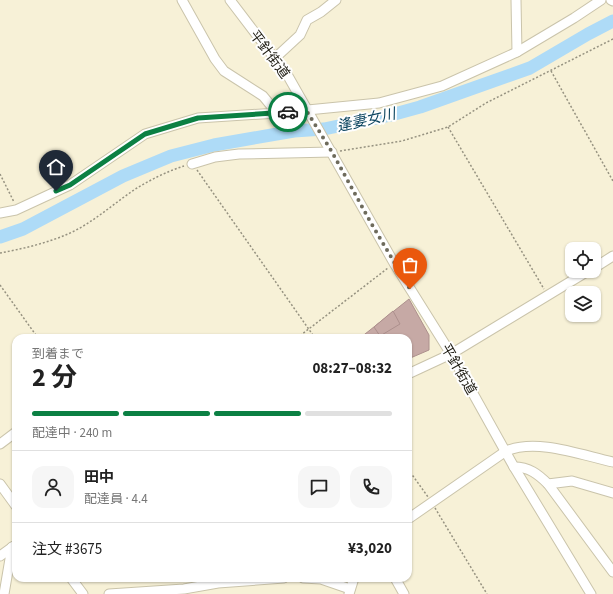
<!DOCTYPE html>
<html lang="ja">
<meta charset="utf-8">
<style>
:root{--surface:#fff;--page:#f6f6f6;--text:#222;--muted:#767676;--line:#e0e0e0;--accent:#0b8043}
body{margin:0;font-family:"Source Sans 3","Noto Sans JP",sans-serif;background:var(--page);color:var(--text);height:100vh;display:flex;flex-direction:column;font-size:15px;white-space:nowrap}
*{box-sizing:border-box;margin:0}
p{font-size:13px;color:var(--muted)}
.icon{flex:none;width:22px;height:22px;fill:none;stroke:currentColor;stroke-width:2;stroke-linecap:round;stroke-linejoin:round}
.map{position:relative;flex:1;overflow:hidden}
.details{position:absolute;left:12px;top:334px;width:400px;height:248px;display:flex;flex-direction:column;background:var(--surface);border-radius:12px;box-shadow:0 1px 3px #0004}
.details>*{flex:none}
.controls{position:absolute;left:565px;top:242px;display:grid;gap:8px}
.controls a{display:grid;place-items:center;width:36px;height:36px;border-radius:8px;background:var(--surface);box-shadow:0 1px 3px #0004;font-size:20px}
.pin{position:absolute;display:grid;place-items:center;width:34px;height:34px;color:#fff;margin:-41px -17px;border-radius:50% 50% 50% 0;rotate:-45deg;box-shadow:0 0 4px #0007}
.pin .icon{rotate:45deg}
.courier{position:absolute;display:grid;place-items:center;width:40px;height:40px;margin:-20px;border:3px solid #0b8043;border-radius:50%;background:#fff;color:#222;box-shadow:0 1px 5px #0007}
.head em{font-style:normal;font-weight:700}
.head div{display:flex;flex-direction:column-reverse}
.head{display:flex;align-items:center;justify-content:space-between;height:68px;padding:0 20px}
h1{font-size:26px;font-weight:700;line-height:30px}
.bar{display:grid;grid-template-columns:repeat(4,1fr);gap:6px 4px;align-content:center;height:48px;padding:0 20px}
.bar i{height:5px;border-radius:3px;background:var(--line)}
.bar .on{background:var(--accent)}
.bar p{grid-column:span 4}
.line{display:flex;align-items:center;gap:10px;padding:0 20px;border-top:1px solid var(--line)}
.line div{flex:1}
.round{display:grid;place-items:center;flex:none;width:42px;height:42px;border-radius:12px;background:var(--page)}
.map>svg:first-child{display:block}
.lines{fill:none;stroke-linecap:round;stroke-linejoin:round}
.river{stroke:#aedbf7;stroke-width:13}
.building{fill:#c6a9a5;stroke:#ad908d}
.minor-casing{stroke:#cac4ab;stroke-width:11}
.path{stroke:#969280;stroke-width:1.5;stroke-dasharray:2 2;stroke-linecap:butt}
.minor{stroke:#fff;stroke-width:9}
.done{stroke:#6e6b5c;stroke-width:4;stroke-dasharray:0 7.2}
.route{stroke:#0b8043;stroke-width:5}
.labels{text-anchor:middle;stroke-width:4;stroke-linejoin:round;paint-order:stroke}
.street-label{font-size:14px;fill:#25231a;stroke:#fefefe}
.water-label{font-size:15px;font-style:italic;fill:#0b445f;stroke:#fefefe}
</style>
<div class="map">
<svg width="613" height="594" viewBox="0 0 613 594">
<rect width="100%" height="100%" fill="#f7f1d7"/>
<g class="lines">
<path class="river" d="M0,237L23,229L123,176L171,156L214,145L294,131L324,129L391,115L420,107L530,68L588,34L613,21"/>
</g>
<g class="building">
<path d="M409,299L429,335V350L408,359V338H360Z"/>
<path d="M393,311L400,324L380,336L374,327Z"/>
</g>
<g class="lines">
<g class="minor-casing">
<g id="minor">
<path d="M182,0L215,59L224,71L263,96L277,113"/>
<path d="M230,0L288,76L394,263L451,354L514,467L591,594"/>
<path d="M516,0L517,52"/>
<path d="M611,0L613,1"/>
<path d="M274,59L300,35L307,20L321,12L336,0"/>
<path d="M192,164L215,157L239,154L332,152"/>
<path d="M0,213L16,210L70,185L145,134L198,118L277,113L379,103L442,86L517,52L574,18L601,0"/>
<path d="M594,268L613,256"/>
<path d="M408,374L451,354L588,271"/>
<path d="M0,444L16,432"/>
<path d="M514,467C529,467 538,474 548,484L613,572"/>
<path d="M0,484L16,506"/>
<path d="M548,484L572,481L613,493"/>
<path d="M408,519L506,451C537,438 581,455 613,462"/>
<path d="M0,556L14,546"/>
<path d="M71,578L83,594"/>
<path d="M303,578L321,579L350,589"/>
<path d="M395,578L404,594"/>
<path d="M4,594L12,547"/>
<path d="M109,594L184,589L218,583L284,578"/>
<path d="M349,594L354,578"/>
</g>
</g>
<g class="path">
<path d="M551,71L613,181"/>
<path d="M448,127L544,289"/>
<path d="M340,151L402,141L448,127L486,103L613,39"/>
<path d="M197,170L315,338"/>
<path d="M0,174L14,202"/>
<path d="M0,253C22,249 47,243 68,234C93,223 114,203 137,188C152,179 168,171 184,166"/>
<path d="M0,285L38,338"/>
<path d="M297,338L388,268"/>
<path d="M408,469L428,497"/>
<path d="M435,508L487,594"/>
</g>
<use href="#minor" class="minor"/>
</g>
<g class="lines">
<path class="done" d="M288,112L306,110L332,152L371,223L410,289"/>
<path class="route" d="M56,191L70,185L145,134L198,118L288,112"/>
</g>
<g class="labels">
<g class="street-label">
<text transform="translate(270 54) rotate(53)" y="5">平針街道</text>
<text transform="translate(459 369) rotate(60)" y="5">平針街道</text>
</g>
<g class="water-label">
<text transform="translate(366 120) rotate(-13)" y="5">逢妻女川</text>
</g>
</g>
</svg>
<div class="controls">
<a><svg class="icon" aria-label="locate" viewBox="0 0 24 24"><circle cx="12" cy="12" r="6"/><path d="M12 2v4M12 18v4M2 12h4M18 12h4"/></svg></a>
<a><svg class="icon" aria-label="layers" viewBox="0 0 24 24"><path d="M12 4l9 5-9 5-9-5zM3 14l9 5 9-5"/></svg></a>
</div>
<div class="pin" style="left:410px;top:289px;background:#ea580c"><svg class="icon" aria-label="bag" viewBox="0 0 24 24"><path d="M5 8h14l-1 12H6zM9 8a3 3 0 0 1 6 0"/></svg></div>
<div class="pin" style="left:56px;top:191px;background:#1f2937"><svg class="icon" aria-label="home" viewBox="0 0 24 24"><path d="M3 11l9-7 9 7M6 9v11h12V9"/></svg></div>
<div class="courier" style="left:288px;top:112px"><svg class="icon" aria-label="car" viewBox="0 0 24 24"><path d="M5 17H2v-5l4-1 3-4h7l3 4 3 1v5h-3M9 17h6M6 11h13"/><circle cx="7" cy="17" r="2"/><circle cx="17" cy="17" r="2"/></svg></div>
<section class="details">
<div class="head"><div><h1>2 分</h1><p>到着まで</p></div><em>08:27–08:32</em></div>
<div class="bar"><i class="on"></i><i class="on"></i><i class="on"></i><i></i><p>配達中 · 240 m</p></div>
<div class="line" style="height:72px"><a class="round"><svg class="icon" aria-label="person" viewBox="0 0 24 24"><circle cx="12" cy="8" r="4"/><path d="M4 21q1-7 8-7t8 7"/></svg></a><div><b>田中</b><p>配達員 · 4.4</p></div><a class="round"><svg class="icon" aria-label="chat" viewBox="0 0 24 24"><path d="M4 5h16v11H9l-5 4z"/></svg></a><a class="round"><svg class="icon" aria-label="phone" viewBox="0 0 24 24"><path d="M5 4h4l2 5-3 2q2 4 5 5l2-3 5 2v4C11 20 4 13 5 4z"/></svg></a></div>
<div class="line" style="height:52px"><div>注文 #3675</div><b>¥3,020</b></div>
</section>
</div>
